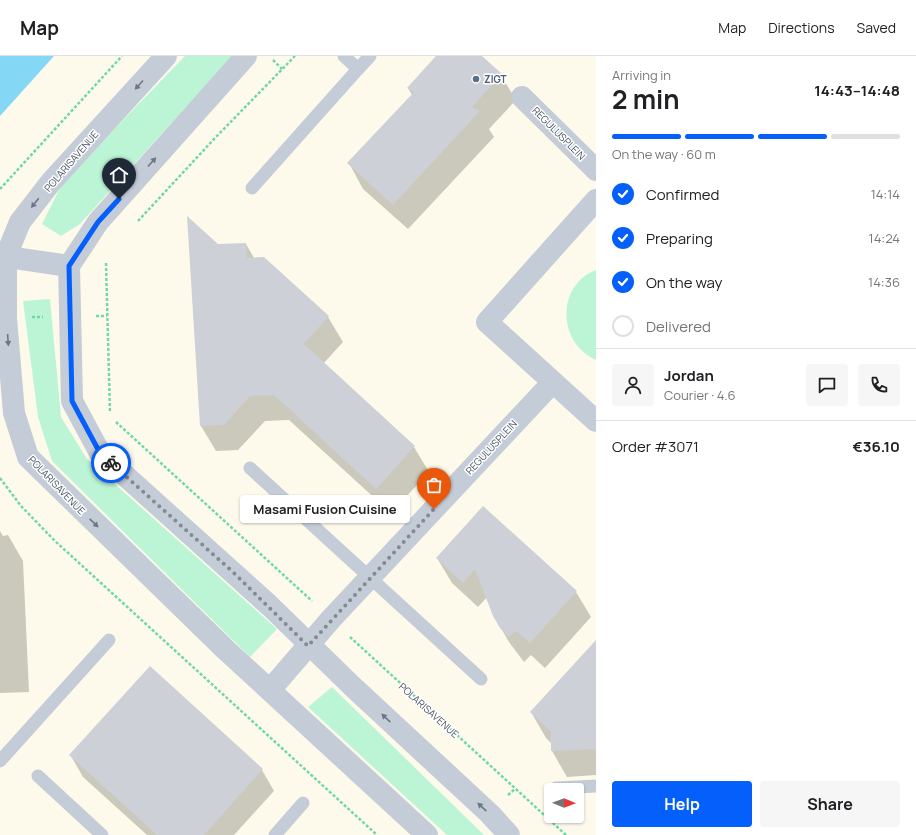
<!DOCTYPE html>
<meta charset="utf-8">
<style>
:root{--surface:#fff;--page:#f6f6f6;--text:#202124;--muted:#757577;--line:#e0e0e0;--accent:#045ffb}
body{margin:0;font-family:Manrope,sans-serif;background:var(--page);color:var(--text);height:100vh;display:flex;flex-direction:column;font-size:15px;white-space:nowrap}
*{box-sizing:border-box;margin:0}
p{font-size:13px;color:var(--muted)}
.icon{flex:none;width:22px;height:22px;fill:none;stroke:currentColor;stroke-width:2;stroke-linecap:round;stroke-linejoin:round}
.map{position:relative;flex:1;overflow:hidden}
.details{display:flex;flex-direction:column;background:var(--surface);width:320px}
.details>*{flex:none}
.needle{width:26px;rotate:91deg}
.fabs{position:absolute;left:544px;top:727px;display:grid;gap:8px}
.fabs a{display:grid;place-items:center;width:40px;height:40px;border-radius:4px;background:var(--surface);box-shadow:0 1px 3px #0004;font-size:20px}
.pin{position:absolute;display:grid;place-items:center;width:34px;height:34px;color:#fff;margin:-41px -17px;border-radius:50% 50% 50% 0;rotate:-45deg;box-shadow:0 0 4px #0007}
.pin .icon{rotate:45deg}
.courier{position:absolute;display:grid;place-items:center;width:40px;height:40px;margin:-20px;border:3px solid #045ffb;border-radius:50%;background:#fff;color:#222;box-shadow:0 1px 5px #0007}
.bubble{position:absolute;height:28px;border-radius:4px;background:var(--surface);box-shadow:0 1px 3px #0004;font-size:13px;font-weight:700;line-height:28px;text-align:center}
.summary em{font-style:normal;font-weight:700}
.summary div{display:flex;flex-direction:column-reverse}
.summary{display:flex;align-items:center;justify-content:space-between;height:68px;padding:0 16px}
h1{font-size:26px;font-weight:700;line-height:30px}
.bar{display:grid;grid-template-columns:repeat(4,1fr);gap:6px 4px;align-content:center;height:48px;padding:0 16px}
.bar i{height:5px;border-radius:3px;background:var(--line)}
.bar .on{background:var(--accent)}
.bar p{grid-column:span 4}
.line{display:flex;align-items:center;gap:10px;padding:0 16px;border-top:1px solid var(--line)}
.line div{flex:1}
.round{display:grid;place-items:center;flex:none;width:42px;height:42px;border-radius:4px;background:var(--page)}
ol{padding:0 16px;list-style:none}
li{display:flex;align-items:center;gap:12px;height:44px}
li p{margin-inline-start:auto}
li .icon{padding:4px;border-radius:50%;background:var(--accent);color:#fff;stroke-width:4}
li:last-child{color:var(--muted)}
li i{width:22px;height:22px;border:2px solid var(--line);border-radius:50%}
.cta{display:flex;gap:8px;margin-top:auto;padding:8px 16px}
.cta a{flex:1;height:46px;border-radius:4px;background:var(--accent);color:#fff;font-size:16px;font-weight:700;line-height:46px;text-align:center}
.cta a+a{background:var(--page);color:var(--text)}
header{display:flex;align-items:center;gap:24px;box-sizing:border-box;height:56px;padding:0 20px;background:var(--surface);border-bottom:1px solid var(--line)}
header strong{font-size:19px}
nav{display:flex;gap:22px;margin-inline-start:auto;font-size:14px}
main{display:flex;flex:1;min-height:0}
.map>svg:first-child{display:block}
.commercial{fill:#fefaeb;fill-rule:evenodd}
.green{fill:#bcf5d6}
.water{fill:#85d7f6}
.shadow{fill:#0003}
.building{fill:#cdd0d6}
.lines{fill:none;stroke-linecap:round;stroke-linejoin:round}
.path{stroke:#70d7ab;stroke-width:2.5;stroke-dasharray:3 2;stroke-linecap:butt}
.service{stroke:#c4ccd7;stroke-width:13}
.minor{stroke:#c4ccd7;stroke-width:22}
.tertiary{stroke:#c4ccd7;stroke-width:22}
.oneway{fill:#6c7784}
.done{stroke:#848a93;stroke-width:4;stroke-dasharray:0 7.2}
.route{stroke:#045ffb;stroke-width:5}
.service-dot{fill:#5c6f8a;stroke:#fff;stroke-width:1.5}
.labels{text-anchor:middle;stroke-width:3;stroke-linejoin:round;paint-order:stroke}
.service-label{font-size:10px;font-weight:bold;fill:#4e5e75;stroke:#fff;text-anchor:start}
.street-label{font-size:10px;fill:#475361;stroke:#fff}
</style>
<header>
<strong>Map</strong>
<nav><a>Map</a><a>Directions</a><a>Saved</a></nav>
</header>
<main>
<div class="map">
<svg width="596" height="779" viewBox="0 0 596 779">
<rect width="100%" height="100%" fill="#f4f1f1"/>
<path class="commercial" d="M0,0H596V779H0ZM551,734H577V760H551Z"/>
<g class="green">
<path d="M185,0H232L80,168L61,180L42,168L63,126Z"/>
<path d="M596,214V304C557,287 556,229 596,214Z"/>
<path d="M50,243L61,361L87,403L277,573L250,601L52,405L38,361L23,245Z"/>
<path d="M332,631L484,779H447L308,651Z"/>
</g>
<path class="water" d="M0,0H54L0,60Z"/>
<g class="shadow">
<path d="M437,0H480L501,19L516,44L489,73L494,81L408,173L363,133L349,107L412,39L408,32Z"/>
<path d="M246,188L254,202L328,261L343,286L323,308L414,391L429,416L391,457L289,364L265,365L238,394L216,395L201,370L217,189Z"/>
<path d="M483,451L576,536L591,561L545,612L531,599L524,606L509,586L494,560L487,541L478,551L452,527L437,502Z"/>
<path d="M0,475L3,480L8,479L23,505L29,636L0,637Z"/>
<path d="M596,585V719L567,721L552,695V688L546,682L531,656Z"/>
<path d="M71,700L262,714L274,735L234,779H147L83,721Z"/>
</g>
<g class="building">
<path d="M436,0H482L502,18L472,51L480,55L393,149L347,107L414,36L407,32Z"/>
<path d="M187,160L218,188L246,187L247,202L264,201L329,260L304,288L415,390L376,433L274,339L250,340L224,369L200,370Z"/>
<path d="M483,450L577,535L530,587L516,575L509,581L500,572L493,560L475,513L463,527L436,502Z"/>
<path d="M596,584V693L551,695V676L530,656Z"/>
<path d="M150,610L263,713L204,779H157L69,699Z"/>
</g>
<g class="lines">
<g class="path">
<path d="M273,4L282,13"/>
<path d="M0,133L122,0"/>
<path d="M138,165L215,82L295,0"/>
<path d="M106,207L110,357"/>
<path d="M96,260H107"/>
<path d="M32,261H43"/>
<path d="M116,366L312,545"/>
<path d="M0,422L21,450L55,485L377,779"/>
<path d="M350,581L566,779"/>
<path d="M508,739L515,733"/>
</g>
<g class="service">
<path d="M344,0L358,13L370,0"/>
<path d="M252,132L358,13"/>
<path d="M250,412L481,623"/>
<path d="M0,705L109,584"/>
<path d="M38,720L102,779"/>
<path d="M556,732L596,730"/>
<path d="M275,779L303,747"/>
</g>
<g class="minor">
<path d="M522,41L596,114"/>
<path d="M596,144L487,266L596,365"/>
<path d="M0,200L69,210"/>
<path d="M270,634L331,563L553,326"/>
</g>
<g class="tertiary">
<path d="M166,0L51,126L20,166L6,200V262L14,357L28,401L226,594L427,779"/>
<path d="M246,0L98,166L69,210L72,345L100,397L270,550L352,630L490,758L509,779"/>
</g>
</g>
<defs><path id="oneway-solid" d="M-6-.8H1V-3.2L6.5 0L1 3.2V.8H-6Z"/></defs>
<g class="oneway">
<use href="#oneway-solid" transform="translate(139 29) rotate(132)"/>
<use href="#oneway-solid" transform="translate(152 106) rotate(-48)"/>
<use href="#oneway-solid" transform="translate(35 147) rotate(128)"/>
<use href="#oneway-solid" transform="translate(8 284) rotate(86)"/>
<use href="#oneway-solid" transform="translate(94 467) rotate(44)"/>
<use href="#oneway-solid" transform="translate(386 662) rotate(-137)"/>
<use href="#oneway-solid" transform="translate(482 751) rotate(-137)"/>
</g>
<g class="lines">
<path class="done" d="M111,407L234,517L308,590L434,453"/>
<path class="route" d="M111,407L100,397L72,345L69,210L98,166L119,143"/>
</g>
<circle class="service-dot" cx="476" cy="23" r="4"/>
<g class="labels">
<g class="service-label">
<text x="484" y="27">ZIGT</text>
</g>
<g class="street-label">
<text transform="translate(559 77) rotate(45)" y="4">REGULUSPLEIN</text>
<text transform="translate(71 105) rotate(-49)" y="4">POLARISAVENUE</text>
<text transform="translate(491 391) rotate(-47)" y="4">REGULUSPLEIN</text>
<text transform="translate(57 429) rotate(46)" y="4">POLARISAVENUE</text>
<text transform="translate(429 654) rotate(42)" y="4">POLARISAVENUE</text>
</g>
</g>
</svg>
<div class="fabs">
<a><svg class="needle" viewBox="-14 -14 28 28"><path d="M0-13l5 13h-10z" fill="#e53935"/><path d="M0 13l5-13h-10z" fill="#757577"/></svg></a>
</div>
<div class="pin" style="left:434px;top:453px;background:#ea580c"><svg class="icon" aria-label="bag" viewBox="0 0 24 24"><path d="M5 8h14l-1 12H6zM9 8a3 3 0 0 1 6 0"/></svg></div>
<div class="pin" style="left:119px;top:143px;background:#1f2937"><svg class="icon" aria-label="home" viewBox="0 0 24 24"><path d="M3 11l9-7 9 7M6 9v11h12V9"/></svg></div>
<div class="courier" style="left:111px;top:407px"><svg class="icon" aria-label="bike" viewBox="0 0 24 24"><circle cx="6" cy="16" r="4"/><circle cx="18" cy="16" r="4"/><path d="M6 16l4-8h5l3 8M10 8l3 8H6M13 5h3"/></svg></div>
<div class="bubble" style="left:240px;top:439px;width:170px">Masami Fusion Cuisine</div>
</div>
<section class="details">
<div class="summary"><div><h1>2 min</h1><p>Arriving in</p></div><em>14:43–14:48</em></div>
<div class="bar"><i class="on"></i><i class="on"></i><i class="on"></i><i></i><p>On the way · 60 m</p></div>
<ol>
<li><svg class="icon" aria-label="check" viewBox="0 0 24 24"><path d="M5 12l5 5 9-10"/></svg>Confirmed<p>14:14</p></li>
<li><svg class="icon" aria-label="check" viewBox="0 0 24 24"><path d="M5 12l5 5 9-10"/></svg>Preparing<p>14:24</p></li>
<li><svg class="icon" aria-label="check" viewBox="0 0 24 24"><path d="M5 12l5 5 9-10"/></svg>On the way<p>14:36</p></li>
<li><i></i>Delivered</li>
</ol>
<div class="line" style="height:72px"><a class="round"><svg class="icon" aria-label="person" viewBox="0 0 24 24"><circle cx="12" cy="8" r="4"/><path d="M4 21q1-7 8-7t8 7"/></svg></a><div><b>Jordan</b><p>Courier · 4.6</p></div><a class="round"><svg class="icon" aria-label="chat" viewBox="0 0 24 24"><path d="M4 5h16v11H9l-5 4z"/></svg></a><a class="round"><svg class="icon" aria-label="phone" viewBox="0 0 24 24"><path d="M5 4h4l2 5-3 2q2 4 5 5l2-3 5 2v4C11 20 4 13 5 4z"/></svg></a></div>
<div class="line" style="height:52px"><div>Order #3071</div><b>€36.10</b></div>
<div class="cta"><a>Help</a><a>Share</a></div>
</section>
</main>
